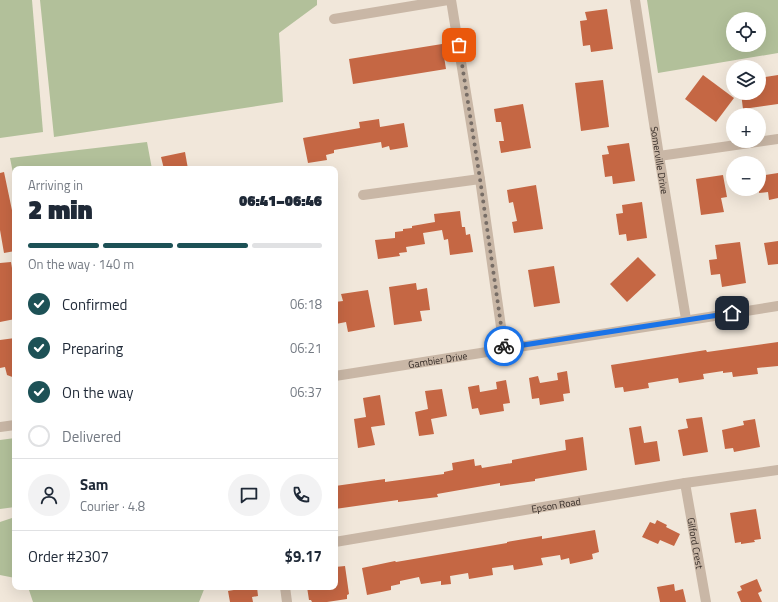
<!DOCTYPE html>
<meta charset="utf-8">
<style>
:root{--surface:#fff;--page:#f2f2f3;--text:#1f2937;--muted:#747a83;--line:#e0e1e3;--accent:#1d5156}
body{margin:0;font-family:"Titillium Web",sans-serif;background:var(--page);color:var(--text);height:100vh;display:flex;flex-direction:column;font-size:15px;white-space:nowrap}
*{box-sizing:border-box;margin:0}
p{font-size:13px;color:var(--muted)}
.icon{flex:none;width:22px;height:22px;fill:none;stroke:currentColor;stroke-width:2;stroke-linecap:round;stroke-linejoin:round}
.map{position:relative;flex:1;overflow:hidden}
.drawer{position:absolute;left:12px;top:166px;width:326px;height:424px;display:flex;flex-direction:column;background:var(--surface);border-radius:8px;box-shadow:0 4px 16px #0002}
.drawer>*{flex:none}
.buttons{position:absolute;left:726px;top:12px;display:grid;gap:8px}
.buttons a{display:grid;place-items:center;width:40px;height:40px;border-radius:50%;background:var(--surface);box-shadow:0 4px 16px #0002;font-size:20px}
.pin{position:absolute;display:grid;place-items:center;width:34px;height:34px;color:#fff;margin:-17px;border-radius:8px;box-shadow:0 2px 6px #0006}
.courier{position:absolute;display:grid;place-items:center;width:40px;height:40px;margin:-20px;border:3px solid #1a73e8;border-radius:50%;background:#fff;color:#222;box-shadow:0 1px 5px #0007}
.head em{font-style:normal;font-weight:800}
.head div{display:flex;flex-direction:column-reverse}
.head{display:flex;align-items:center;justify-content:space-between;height:68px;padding:0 16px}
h1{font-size:26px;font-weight:800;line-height:30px}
.bar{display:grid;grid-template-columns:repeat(4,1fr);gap:6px 4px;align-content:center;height:48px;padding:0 16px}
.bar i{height:5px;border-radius:3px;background:var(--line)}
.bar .selected{background:var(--accent)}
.bar p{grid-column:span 4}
.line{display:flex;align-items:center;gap:10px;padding:0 16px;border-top:1px solid var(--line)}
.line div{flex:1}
.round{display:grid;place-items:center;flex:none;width:42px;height:42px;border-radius:21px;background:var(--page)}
ol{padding:0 16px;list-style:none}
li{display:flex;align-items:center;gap:12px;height:44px}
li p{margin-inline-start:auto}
li .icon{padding:4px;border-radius:50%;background:var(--accent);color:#fff;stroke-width:4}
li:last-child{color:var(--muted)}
li i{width:22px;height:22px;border:2px solid var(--line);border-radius:50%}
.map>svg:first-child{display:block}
.green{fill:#b2c09a;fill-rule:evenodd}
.building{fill:#c56744}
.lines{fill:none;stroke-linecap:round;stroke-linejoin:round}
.minor{stroke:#c9b7a6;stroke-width:10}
.done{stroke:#776d66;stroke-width:4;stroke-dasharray:0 7.2}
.route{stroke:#1a73e8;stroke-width:5}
.labels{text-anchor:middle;stroke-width:3;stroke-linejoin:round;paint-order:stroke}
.street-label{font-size:10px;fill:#352c27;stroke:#f9f1e6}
</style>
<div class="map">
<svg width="778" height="602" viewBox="0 0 778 602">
<rect width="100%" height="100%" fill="#f1e7da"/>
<g class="green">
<path d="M0,0H32L43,132L0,138Z"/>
<path d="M40,0H317V5L279,33L283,102L54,137Z"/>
<path d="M647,0H778V53L658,73ZM733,19H759V45H733Z"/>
<path d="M147,142L152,169H15V183L10,158Z"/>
<path d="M15,438V507L0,509V440Z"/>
<path d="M15,517V578L0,575V522Z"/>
<path d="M28,587H205L199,602H33Z"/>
</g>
<g class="building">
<path d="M607,9L613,49L591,52L590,45L583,46L580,21L587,20L585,12Z"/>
<path d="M442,44L446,69L353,84L349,59Z"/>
<path d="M703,75L734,98L716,122L685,99Z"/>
<path d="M778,75V104L743,109L741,93H759V78Z"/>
<path d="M603,80L609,127L581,131L575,83Z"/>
<path d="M523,104L531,148L501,153L499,141H504L501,122H496L494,109Z"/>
<path d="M379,119L380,127L404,123L408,147L390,150L389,146L382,148L381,142L334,150V153L326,155L327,160L308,163L303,138L360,128L359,122Z"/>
<path d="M629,143L635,181L613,184L612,176L605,177L602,155L609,154L607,146Z"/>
<path d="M185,152L188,169H164L161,157Z"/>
<path d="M4,172L13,215L15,214V251L4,253L0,230V173Z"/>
<path d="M778,173V198L769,200L768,192L759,193V176Z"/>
<path d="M723,175L727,197L721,198L724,212L701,215L696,179Z"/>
<path d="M536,185L543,229L514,233L512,222L517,221L513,202L509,203L507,190Z"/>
<path d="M642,202L647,238L627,241L626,234L619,235L616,214L623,213L622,205Z"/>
<path d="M460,211L462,227H465L466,235L470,234L473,252L450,255L448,239L444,240L442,230L423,233L425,244L406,247L407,252L399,253L400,256L378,259L375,240L395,238V232L403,231V229L412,228V226L435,222L434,214Z"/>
<path d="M778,241V264L768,265L764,243Z"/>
<path d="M740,242L746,283L722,287L720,274L711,275L709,260L717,259L715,245Z"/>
<path d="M638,257L656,275L627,302L610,284Z"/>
<path d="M11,262L15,286V319L0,322V263Z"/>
<path d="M554,266L560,303L534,307L528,270Z"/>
<path d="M416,283L417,290L427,288L430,310L420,311L422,321L394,325L389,287Z"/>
<path d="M368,290L375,327L348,332L346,322L336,324L335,302L343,301L341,294Z"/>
<path d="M15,338V378L7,375L5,367L0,368V340Z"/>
<path d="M778,342V366L757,368L758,374L733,377L732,372L723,373V371L703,374L704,379L679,383L678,378L648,383L649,388L624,392L623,387L615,388L611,365L706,350L707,352Z"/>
<path d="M567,371L570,393L563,394L564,401L540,405L539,398L532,399L529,378L538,376L540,383L558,380L557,373Z"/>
<path d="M506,380L510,403L503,404L504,411L480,415L478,408L472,409L468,387L479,385L480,392L497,389L496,382Z"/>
<path d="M442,389L447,416L431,419L434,434L419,436L415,412L428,409L425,391Z"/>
<path d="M380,395L385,425L371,427L375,445L358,448L354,419L366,417L363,398Z"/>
<path d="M702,417L708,452L683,456L678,430L688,428L686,419Z"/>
<path d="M755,419L760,447L734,452L733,448L725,449L722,430L744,425L743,421Z"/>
<path d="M641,426L644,443L657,441L660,461L635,465L629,428Z"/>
<path d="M583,437L587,470L535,479V481L500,486V483L437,494L438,497L398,502V500L335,509V486L385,479V482L444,474V472L453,470L452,463L474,459L475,466L481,465L482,468L512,463V460L566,450L565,440Z"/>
<path d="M756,509L761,539L754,540L755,542L741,544V542L735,543L730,513Z"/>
<path d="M657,520L667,525L666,527L680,534L674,546L660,540L658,544L642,537L650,522L655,524Z"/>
<path d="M595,530L599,552L592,554L593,559L570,564L569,558L561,560L560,555L541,558L543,565L514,570L513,565L492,568L493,575L469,579L468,573L450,576L451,584L441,585V581L421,584L419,577L400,581V584L391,586V590L367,595L362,568L395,561L396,562L507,543V542L542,536V539Z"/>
<path d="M345,566L349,594L347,595V599L327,602H312L311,600H309L307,587H335V567Z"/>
<path d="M757,579L762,591L758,593L762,602H741L737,592L742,590L740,586Z"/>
<path d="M674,584L675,591L683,589L686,602H660L657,587Z"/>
<path d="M251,587H257L258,596L252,597L253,602H230L228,591Z"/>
</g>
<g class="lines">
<g class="minor">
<path d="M451,0L480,179L504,348"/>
<path id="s1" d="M635,0L659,156L686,319"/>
<path d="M334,19L448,0"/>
<path d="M659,156L778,139"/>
<path d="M363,195L480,179"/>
<path id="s2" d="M335,376L778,306"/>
<path d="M0,427L15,425"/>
<path id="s3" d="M685,483L706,602"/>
<path id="s4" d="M335,542L685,483L778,470"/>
<path d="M285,587L287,602"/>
</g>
</g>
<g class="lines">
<path class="done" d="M459,45L480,179L504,346"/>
<path class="route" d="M504,346V348L732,313"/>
</g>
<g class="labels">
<g class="street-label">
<text dy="4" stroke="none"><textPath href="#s1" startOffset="162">Somerville Drive</textPath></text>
<text dy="4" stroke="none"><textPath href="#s2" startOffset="104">Gambier Drive</textPath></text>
<text dy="4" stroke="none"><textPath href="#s4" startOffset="224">Epson Road</textPath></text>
<text dy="4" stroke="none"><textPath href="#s3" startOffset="61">Gilford Crest</textPath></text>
</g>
</g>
</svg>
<div class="buttons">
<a><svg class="icon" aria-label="locate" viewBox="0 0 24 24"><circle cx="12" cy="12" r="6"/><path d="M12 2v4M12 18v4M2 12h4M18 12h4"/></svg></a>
<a><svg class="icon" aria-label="layers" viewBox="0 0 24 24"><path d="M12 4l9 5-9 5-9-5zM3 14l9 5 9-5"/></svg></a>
<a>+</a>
<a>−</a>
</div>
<div class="pin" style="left:459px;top:45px;background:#ea580c"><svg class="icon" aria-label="bag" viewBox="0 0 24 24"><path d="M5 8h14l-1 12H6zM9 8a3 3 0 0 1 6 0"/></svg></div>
<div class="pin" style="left:732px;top:313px;background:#1f2937"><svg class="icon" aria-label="home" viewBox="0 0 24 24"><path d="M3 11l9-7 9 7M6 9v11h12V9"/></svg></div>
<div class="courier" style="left:504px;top:346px"><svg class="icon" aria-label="bike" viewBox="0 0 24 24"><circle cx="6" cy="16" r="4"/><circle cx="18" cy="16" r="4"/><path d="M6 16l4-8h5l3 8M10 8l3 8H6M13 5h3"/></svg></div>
<section class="drawer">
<div class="head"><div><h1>2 min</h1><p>Arriving in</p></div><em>06:41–06:46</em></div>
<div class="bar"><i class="selected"></i><i class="selected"></i><i class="selected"></i><i></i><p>On the way · 140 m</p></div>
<ol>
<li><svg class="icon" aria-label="check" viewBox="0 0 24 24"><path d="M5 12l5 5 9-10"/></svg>Confirmed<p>06:18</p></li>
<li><svg class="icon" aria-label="check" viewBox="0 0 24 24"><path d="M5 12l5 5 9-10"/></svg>Preparing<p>06:21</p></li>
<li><svg class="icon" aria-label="check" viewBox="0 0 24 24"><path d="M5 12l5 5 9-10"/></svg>On the way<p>06:37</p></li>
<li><i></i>Delivered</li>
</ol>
<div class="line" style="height:72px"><a class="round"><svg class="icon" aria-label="person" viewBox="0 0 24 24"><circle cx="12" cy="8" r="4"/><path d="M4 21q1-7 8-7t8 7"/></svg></a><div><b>Sam</b><p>Courier · 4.8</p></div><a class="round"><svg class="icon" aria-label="chat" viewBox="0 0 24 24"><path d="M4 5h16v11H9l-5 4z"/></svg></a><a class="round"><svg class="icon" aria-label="phone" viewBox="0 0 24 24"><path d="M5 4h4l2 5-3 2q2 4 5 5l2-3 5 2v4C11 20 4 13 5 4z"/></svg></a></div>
<div class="line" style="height:52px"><div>Order #2307</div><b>$9.17</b></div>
</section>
</div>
